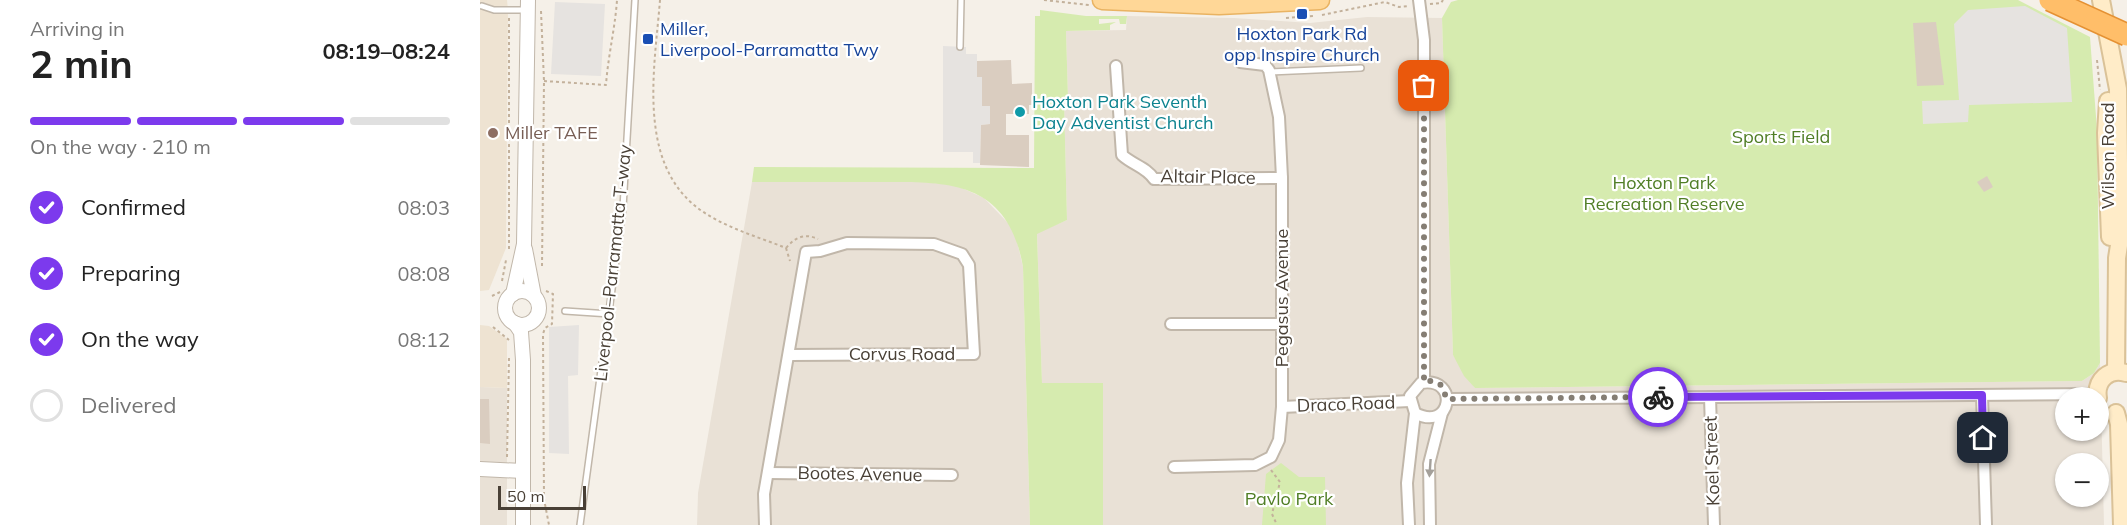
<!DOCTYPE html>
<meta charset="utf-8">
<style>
:root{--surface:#fff;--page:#f6f6f6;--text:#222;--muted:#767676;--line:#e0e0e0;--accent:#7c3aed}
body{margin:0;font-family:Mulish,sans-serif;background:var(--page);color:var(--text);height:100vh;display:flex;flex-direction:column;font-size:22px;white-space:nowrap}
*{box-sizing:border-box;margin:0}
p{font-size:20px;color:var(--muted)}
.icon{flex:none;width:33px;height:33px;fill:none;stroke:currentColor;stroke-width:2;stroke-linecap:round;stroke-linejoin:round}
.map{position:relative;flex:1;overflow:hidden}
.side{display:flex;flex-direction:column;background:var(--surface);width:480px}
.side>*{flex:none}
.tools{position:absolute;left:1575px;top:387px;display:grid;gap:12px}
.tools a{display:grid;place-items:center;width:54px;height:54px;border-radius:50%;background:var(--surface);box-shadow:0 2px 4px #0004;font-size:30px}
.scale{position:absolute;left:18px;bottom:15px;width:88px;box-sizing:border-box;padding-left:6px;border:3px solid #494036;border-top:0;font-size:16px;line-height:21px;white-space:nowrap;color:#494036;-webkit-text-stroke:4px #fff;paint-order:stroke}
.pin{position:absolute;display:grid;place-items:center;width:51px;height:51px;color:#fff;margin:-26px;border-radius:12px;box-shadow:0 3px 9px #0006}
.courier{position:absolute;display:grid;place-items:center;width:60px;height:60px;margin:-30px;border:4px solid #7c3aed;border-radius:50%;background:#fff;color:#222;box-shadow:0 2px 8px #0007}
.overview em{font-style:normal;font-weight:700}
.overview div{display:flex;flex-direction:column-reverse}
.overview{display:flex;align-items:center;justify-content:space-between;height:102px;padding:0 30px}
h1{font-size:39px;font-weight:700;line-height:45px}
.bar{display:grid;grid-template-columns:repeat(4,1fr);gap:9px 6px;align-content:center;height:72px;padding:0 30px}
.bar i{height:8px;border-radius:4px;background:var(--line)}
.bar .current{background:var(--accent)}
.bar p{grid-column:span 4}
ol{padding:0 30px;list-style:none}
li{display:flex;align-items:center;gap:18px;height:66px}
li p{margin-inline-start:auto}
li .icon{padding:6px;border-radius:50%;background:var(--accent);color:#fff;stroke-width:4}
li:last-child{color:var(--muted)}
li i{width:33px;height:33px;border:3px solid var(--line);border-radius:50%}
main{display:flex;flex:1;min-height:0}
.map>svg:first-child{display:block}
.residential{fill:#e9e1d6;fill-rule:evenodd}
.education{fill:#eee3d2}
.green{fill:#d6ebaf}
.parking{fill:#e6e3e0}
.building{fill:#dacdc0}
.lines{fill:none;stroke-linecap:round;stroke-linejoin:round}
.service-casing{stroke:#c1b7aa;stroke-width:8}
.minor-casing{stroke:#c1b7aa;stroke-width:14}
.tertiary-casing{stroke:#c1b7aa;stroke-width:16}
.secondary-casing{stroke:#dac298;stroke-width:20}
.primary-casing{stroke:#e9b362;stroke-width:21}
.path{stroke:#c3b19b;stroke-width:2;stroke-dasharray:3 3;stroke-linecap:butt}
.service{stroke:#fff;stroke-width:5}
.minor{stroke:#fff;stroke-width:10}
.tertiary{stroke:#fff;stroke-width:14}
.secondary{stroke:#ffecc8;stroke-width:16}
.primary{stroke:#ffd797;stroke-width:18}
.motorway-bridge-casing{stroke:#e59133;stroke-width:24;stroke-linecap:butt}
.motorway-bridge{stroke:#ffbe69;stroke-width:21}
.oneway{fill:#a4a09a}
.done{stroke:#857e74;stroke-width:6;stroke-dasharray:0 10.8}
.route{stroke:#7c3aed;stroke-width:8}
.transit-dot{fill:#1a4fb4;stroke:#fff;stroke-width:2}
.culture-dot{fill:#0f9aa8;stroke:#fff;stroke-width:2}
.education-dot{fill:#8d6e63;stroke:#fff;stroke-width:2}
.labels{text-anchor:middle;stroke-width:4.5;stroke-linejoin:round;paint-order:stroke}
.transit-label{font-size:18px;fill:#164399;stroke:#fff;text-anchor:start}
.culture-label{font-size:18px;fill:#0d838f;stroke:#fff;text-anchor:start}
.education-label{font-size:18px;fill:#785e54;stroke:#fff;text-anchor:start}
.park-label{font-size:18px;fill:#507e26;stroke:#fff}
.street-label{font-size:18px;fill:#494036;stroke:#fff}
</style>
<main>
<section class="side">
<div class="overview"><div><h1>2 min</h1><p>Arriving in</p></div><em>08:19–08:24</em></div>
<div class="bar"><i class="current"></i><i class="current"></i><i class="current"></i><i></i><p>On the way · 210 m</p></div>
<ol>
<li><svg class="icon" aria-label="check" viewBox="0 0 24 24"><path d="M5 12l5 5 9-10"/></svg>Confirmed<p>08:03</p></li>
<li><svg class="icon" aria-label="check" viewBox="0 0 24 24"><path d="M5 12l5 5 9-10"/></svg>Preparing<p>08:08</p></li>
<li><svg class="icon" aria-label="check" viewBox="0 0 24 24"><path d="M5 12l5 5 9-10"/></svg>On the way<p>08:12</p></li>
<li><i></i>Delivered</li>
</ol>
</section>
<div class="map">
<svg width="1647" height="525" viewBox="0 0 1647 525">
<rect width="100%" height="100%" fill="#f5f0e8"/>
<g class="residential">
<path d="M647,16L754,18L830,23L887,17L962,18L973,355L995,388L1602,381L1614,373L1620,363L1624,525H623V383H562L557,233L587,220L584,99L588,98L586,31L646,30ZM1586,398H1618V430H1586ZM1586,464H1618V496H1586Z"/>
<path d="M272,182H457L473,184L504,198L529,224L536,237L543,267L550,525H217L218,493Z"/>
<path d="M0,387L27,388V525H0Z"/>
</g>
<g class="education">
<path d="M0,0H27L28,10L26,248L9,290L0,291Z"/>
<path d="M0,325L9,326L27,339V388L0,387Z"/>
</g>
<g class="green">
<path d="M978,0H1538L1610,37L1617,130L1620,363L1614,373L1602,381L995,388L984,376L973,355L962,18L971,2Z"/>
<path d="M560,10L606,16H647L646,24H640L639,19H619V24L636,22L630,25V30L586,31L588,98L584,99L587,220L557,234L562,383H623V525H550L543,267C527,175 461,182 387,182C349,182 310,182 272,182L274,167L554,168L555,16H560Z"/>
<path d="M801,463L819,477H845L846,525H782L786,474Z"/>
</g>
<g class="parking">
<path d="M75,2L125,4L121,76L71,74Z"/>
<path d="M1545,6L1587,28L1592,102L1489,105L1488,122L1443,124L1442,101L1479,100L1474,24L1488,10Z"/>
<path d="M463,46L486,47V54H497V77H502V106H510V124L501,125L500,163H493V152H463Z"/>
<path d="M99,325L98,375L88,376L89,454L69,453V327Z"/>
</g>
<g class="building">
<path d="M1456,22L1464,85L1437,86L1433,23Z"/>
<path d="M531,60L532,84L552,83V105H549V114H526V135H549V167L500,165L501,125L510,124V106H502V77H497V61Z"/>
<path d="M1507,176L1513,187L1504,192L1497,182Z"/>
<path d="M0,399H9L10,444L0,443Z"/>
</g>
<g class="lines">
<g class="service-casing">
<g id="service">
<path d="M2,6L14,10H48"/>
<path d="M480,47L481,0"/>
<path d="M790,72L881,68"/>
<path d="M85,311L130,314"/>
<path d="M100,525L143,208L155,0"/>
</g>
</g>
<g class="minor-casing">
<g id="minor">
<path d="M939,0L944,40V382"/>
<path d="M636,66L642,155C653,165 666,167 674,179L802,178"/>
<path d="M691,324H800"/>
<path d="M1502,395L1506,525"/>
<path d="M1230,397L1234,525"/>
<path d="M967,399L1617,394"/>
<path d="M802,407L930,401"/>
<path d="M694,467L775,465L791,457L799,440L802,407V178L799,117L789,70L785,65L760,62"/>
<path d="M288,473L472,475"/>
<path d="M285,525L284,494L326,252L340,251L367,243L454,244L482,254L489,265L494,354L309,355"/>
<path d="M929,525L927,483L935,413L930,396L941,383C980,376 972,433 935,413"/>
<path d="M950,525L949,464L962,413"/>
</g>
</g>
<g class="tertiary-casing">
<g id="tertiary">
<path d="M45,249L54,296"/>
<circle cx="42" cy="308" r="17"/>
<path d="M33,294L44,244L48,0"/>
<path d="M35,323L41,332L43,360V525"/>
<path d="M0,469L43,471"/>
</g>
</g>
<g class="secondary-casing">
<g id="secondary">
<path d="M1621,0L1638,89L1640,239L1637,258L1636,371"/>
<path d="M1628,101L1626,133L1630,237"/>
<path d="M1618,398C1615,380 1629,368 1646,373"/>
<path d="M1636,413L1639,424L1642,525"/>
</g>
</g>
<g class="primary-casing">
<path id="primary" d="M622,0L739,5L840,0"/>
</g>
<g class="path">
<path d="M180,0C175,65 157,157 214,205C239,226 276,236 306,248"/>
<path d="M564,0L609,5"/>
<path d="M950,4L961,3L963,0"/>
<path d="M61,11L64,81L62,266"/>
<path d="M842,15L905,2L919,7L929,6"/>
<path d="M806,18L833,16"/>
<path d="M1617,60L1620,90"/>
<path d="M64,81L126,85C128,56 135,29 137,0"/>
<path d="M306,248C315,237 325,233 338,239"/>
<path d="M306,248L310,261"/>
<path d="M29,249V18"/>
<path d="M22,281L26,260"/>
<path d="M66,291L73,294L72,324L65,328L63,334L64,499L69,525"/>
<path d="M12,296L20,292"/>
<path d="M13,327L29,340"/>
<path d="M27,457L29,358"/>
<path d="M791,470L800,482L792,514L797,525"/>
</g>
<use href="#service" class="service"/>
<use href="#minor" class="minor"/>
<use href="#tertiary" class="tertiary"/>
<use href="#secondary" class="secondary"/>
<use href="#primary" class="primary"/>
<g class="motorway-bridge-casing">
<path id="motorway-bridge" d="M1570,0L1647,35"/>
</g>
<use href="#motorway-bridge" class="motorway-bridge"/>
</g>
<defs><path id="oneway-solid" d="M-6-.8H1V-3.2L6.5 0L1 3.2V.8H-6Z" transform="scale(1.5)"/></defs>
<use class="oneway" href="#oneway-solid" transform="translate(950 468) rotate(94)"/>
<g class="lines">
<path class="done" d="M944,86V382L950,381L961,385L967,399L1178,397"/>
<path class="route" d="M1178,397L1502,395L1503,438"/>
</g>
<g class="transit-dot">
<rect x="816" y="8" width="12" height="12" rx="3"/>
<rect x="162" y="33" width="12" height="12" rx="3"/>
</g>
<circle class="culture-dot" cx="540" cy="112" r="6"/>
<circle class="education-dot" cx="13" cy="133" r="6"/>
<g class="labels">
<g class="transit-label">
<text x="180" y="35">Miller,<tspan x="180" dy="21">Liverpool-Parramatta Twy</tspan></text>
<text x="822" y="40" text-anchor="middle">Hoxton Park Rd<tspan x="822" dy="21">opp Inspire Church</tspan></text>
</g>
<g class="culture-label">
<text x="552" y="108">Hoxton Park Seventh<tspan x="552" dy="21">Day Adventist Church</tspan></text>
</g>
<g class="education-label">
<text x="25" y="139">Miller TAFE</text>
</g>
<g class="park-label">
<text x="1301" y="143">Sports Field</text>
<text x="1184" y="189">Hoxton Park<tspan x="1184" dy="21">Recreation Reserve</tspan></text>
<text x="809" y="505">Pavlo Park</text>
</g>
<g class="street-label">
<text transform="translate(1628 156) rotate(-90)" y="6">Wilson Road</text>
<text transform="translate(728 177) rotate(1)" y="6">Altair Place</text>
<text transform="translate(133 263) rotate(-84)" y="6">Liverpool–Parramatta T-way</text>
<text transform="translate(802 298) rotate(-90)" y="6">Pegasus Avenue</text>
<text x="422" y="360">Corvus Road</text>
<text transform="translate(866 404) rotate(-2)" y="6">Draco Road</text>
<text transform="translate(1232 461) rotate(-92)" y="6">Koel Street</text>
<text transform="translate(380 474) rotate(1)" y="6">Bootes Avenue</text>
</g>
</g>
</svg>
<div class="tools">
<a>+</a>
<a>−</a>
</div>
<div class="scale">50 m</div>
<div class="pin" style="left:944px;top:86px;background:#ea580c"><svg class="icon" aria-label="bag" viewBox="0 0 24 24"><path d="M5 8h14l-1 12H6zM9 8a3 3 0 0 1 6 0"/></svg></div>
<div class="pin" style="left:1503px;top:438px;background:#1f2937"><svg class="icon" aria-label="home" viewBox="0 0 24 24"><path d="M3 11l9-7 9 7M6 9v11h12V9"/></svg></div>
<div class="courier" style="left:1178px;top:397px"><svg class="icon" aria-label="bike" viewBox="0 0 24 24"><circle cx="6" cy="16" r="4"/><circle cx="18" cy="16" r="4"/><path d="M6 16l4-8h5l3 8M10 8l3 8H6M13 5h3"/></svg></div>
</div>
</main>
